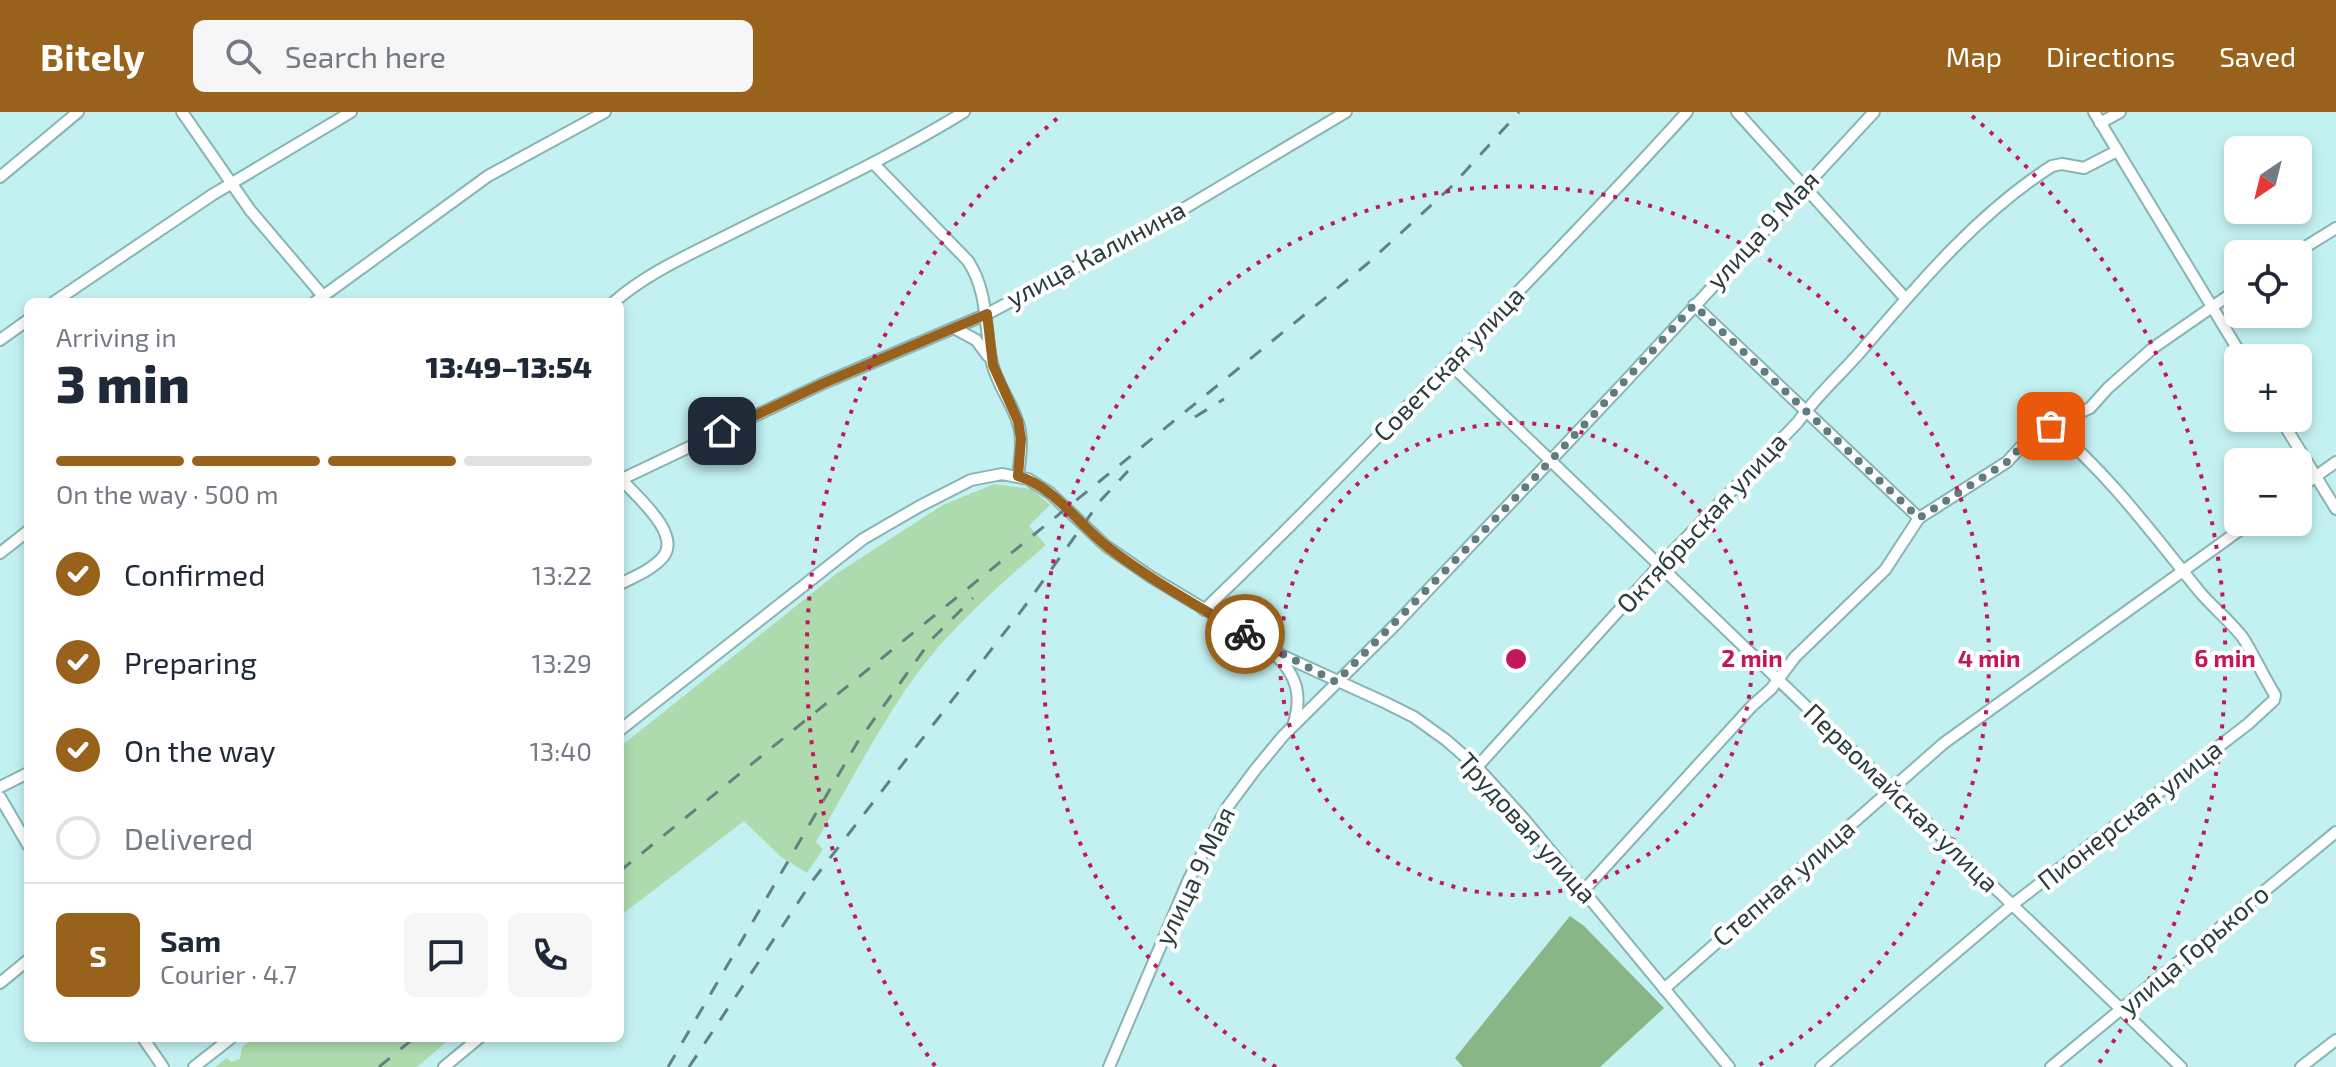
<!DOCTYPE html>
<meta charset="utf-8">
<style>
:root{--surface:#fff;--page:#f6f6f7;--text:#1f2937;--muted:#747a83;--line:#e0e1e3;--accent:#99621c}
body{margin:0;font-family:"Exo 2",sans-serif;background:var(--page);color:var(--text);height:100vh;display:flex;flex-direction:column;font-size:30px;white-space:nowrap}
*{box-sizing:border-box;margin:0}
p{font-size:26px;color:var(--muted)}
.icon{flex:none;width:44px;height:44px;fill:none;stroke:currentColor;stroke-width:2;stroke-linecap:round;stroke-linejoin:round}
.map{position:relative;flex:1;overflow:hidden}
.drawer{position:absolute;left:24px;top:186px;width:600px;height:744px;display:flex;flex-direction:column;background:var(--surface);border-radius:12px;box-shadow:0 4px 12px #0003}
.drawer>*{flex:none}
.needle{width:52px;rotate:215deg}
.controls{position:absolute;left:2224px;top:24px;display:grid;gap:16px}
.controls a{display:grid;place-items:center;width:88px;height:88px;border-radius:12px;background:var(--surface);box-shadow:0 4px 12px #0003;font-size:40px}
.pin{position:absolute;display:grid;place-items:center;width:68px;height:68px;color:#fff;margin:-34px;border-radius:16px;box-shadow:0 4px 12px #0006}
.courier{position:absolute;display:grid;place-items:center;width:80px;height:80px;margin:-40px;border:6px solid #99621c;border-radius:50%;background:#fff;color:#222;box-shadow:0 2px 10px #0007}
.headline em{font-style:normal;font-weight:800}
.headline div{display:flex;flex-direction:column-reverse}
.headline{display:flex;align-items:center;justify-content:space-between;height:136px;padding:0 32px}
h1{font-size:52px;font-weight:800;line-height:60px}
.bar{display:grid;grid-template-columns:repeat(4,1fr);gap:12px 8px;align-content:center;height:96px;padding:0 32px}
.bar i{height:10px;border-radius:6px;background:var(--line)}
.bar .active{background:var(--accent)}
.bar p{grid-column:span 4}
.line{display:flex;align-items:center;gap:20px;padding:0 32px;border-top:2px solid var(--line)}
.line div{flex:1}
.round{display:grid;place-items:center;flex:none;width:84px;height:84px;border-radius:12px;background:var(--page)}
ol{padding:0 32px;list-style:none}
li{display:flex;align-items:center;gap:24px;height:88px}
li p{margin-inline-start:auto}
li .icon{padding:8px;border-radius:50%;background:var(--accent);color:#fff;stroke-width:4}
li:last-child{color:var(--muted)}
li i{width:44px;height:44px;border:4px solid var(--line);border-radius:50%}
header{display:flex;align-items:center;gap:48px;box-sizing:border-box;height:112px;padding:0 40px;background:var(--accent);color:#fff}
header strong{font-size:38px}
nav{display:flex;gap:44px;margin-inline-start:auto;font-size:28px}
.search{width:560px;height:72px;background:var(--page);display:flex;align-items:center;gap:20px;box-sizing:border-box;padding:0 28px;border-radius:12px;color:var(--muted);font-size:30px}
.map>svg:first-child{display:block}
.green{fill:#aedbad}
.forest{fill:#88b687}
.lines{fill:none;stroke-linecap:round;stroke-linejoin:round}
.minor-casing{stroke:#88b4b4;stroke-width:14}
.minor{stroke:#fff;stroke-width:10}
.rail{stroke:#648181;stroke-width:3;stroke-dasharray:14 14;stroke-linecap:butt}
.done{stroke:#607c7c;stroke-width:8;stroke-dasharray:0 14.4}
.route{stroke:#99621c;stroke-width:10}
.ring{fill:none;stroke:#c2185b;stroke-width:4;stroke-dasharray:4 8}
.labels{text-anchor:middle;stroke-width:8;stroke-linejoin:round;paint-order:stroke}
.street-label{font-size:26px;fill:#2b3d3d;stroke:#fff}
.centre{fill:#c2185b;stroke:#fff;stroke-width:4}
.ring-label{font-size:24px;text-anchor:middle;font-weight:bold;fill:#c2185b;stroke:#fff;stroke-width:8;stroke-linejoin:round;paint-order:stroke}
</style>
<header>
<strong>Bitely</strong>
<div class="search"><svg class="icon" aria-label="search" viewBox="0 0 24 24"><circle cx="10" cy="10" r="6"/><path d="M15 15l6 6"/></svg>Search here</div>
<nav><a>Map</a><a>Directions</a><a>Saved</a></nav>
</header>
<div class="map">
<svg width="2336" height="955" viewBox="0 0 2336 955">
<rect width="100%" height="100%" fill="#c3f1f1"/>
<g class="green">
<path d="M994,372L1032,377L1050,393L1029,414L1046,433C996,476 944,521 906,577C873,626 845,680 816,730L823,737L807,761L781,745L744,709L620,804V635L836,462L943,393Z"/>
<path d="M253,926H451L417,955H215L227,946L231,950L240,947L242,935Z"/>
</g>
<path class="forest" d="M1570,804L1584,814L1664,896L1600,955H1463L1455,946Z"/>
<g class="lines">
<g class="minor-casing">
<g id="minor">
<path d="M182,0L250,98L323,184"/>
<path d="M1737,0L1905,186"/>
<path d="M2094,0L2243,246"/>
<path d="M2100,11L2120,0"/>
<path d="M874,52L968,149C989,181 984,216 992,251C997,272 1010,288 1017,308C1024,326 1020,346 1018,364"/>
<path d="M0,65L78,0"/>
<path d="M2294,142L2336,116"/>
<path d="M54,190L212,83L351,0"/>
<path d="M315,190L488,64L605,0"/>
<path d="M614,190C648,160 695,140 736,119C812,81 891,45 964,0"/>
<path d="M1694,193L1919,406"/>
<path d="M954,216L976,228L988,244"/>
<path d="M0,228L28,208"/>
<path d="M1449,251L2181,955"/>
<path d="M2280,306L2336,397"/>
<path d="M620,368L824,271L987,202L1163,109L1346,0"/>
<path d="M2298,377L2336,350"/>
<path d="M0,441L28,419"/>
<path d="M620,472C634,465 653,457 663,445C682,422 636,384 621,367"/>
<path d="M1204,498C1288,418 1368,335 1448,252C1529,169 1609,86 1687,0"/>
<path d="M1276,543C1297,564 1302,583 1294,611"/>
<path d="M620,618L863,427L920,394L971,368L1002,362L1028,367L1050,381L1106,434L1151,465L1281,543L1386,591L1414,605L1446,628L1477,655L1524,707L1729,955"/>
<path d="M1477,655L1660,453L1798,310C1818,281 1845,259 1867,232C1922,168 1980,100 2052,54L2062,52L2084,56L2117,39"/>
<path d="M0,675L28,661"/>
<path d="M0,685L28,733"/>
<path d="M1584,778L1752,594L1771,577L1795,545L1885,458L1919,406L2007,350L2032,323L2090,296L2108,276L2153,236L2238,177"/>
<path d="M0,871L28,848"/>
<path d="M1664,877L1944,631L2251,410"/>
<path d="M143,926L163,955"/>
<path d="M194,955L231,926"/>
<path d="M444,955L479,926"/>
<path d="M1109,955L1189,767L1226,697L1255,658L1283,624L1394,514L1622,273L1874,0"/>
<path d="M1821,955L2012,793L2248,612L2274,588L2275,583C2264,565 2255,546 2245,529C2236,514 2211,494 2199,479C2152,421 2108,361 2051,314"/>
<path d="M2051,955L2336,720"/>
<path d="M2301,955L2336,928"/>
</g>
</g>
<use href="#minor" class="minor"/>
<g class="rail">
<path d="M1195,305L1224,287"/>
<path d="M620,759L1367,152L1451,75L1519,0"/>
<path d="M379,955L414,926"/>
<path d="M668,955L857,631L931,528L973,486"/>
<path d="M689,955L813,768L1025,494L1101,388L1128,359"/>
</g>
</g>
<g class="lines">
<path class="done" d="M1245,522L1336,570C1458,447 1578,322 1694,193L1919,406L2007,350L2032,323L2051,314"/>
<path class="route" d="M722,319L824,271L987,202L993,253L1018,309L1021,327L1018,364C1055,375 1079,413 1109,436C1152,469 1199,495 1245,522"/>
</g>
<g class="ring">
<circle cx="1516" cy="547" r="236"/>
<path d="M1276 955A473 473 0 1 1 1756 955"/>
<path d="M935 954A709 709 0 0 1 1060 4M1972 4A709 709 0 0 1 2097 954"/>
</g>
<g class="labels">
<g class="street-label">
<text transform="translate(1763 118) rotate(-47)" y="9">улица 9 Мая</text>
<text transform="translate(1096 142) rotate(-28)" y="9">улица Калинина</text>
<text transform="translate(1449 252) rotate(-46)" y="9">Советская улица</text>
<text transform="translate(1702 411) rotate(-47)" y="9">Октябрьская улица</text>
<text transform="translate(1901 686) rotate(44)" y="9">Первомайская улица</text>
<text transform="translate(2130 703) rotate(-38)" y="9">Пионерская улица</text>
<text transform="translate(1527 716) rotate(48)" y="9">Трудовая улица</text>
<text transform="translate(1195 764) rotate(-64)" y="9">улица 9 Мая</text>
<text transform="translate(1784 771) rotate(-41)" y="9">Степная улица</text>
<text transform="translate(2194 838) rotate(-40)" y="9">улица Горького</text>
</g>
</g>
<circle cx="1516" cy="547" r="12" class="centre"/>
<g class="ring-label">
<text x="1752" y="555">2 min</text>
<text x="1989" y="555">4 min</text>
<text x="2225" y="555">6 min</text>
</g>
</svg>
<div class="controls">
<a><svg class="needle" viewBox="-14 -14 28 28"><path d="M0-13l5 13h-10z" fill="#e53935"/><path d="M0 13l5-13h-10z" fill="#747a83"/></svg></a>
<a><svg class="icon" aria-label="locate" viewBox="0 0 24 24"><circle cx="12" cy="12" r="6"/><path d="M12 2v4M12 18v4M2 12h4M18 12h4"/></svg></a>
<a>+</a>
<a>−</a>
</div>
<div class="pin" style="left:2051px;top:314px;background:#ea580c"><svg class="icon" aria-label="bag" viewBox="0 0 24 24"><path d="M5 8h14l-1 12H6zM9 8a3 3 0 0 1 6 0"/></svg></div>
<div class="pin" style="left:722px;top:319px;background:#1f2937"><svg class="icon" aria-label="home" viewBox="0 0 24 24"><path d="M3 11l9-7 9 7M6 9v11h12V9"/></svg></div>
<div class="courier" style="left:1245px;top:522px"><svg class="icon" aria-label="bike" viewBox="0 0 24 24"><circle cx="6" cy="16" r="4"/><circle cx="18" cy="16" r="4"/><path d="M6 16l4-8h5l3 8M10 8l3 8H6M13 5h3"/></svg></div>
<section class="drawer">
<div class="headline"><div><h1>3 min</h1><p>Arriving in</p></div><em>13:49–13:54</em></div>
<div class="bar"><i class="active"></i><i class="active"></i><i class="active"></i><i></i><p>On the way · 500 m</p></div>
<ol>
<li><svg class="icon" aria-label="check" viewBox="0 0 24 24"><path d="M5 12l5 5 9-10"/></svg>Confirmed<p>13:22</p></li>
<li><svg class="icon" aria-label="check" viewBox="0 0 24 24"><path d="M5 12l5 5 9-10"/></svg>Preparing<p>13:29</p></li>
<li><svg class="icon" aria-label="check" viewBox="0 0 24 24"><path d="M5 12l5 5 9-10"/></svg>On the way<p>13:40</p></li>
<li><i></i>Delivered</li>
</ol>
<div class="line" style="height:144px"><b class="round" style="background:var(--accent);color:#fff">S</b><div><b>Sam</b><p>Courier · 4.7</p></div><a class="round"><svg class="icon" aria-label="chat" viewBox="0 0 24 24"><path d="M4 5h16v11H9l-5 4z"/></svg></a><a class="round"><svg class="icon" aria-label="phone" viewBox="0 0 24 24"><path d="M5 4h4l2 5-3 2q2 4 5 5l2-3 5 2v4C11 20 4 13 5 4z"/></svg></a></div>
</section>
</div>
